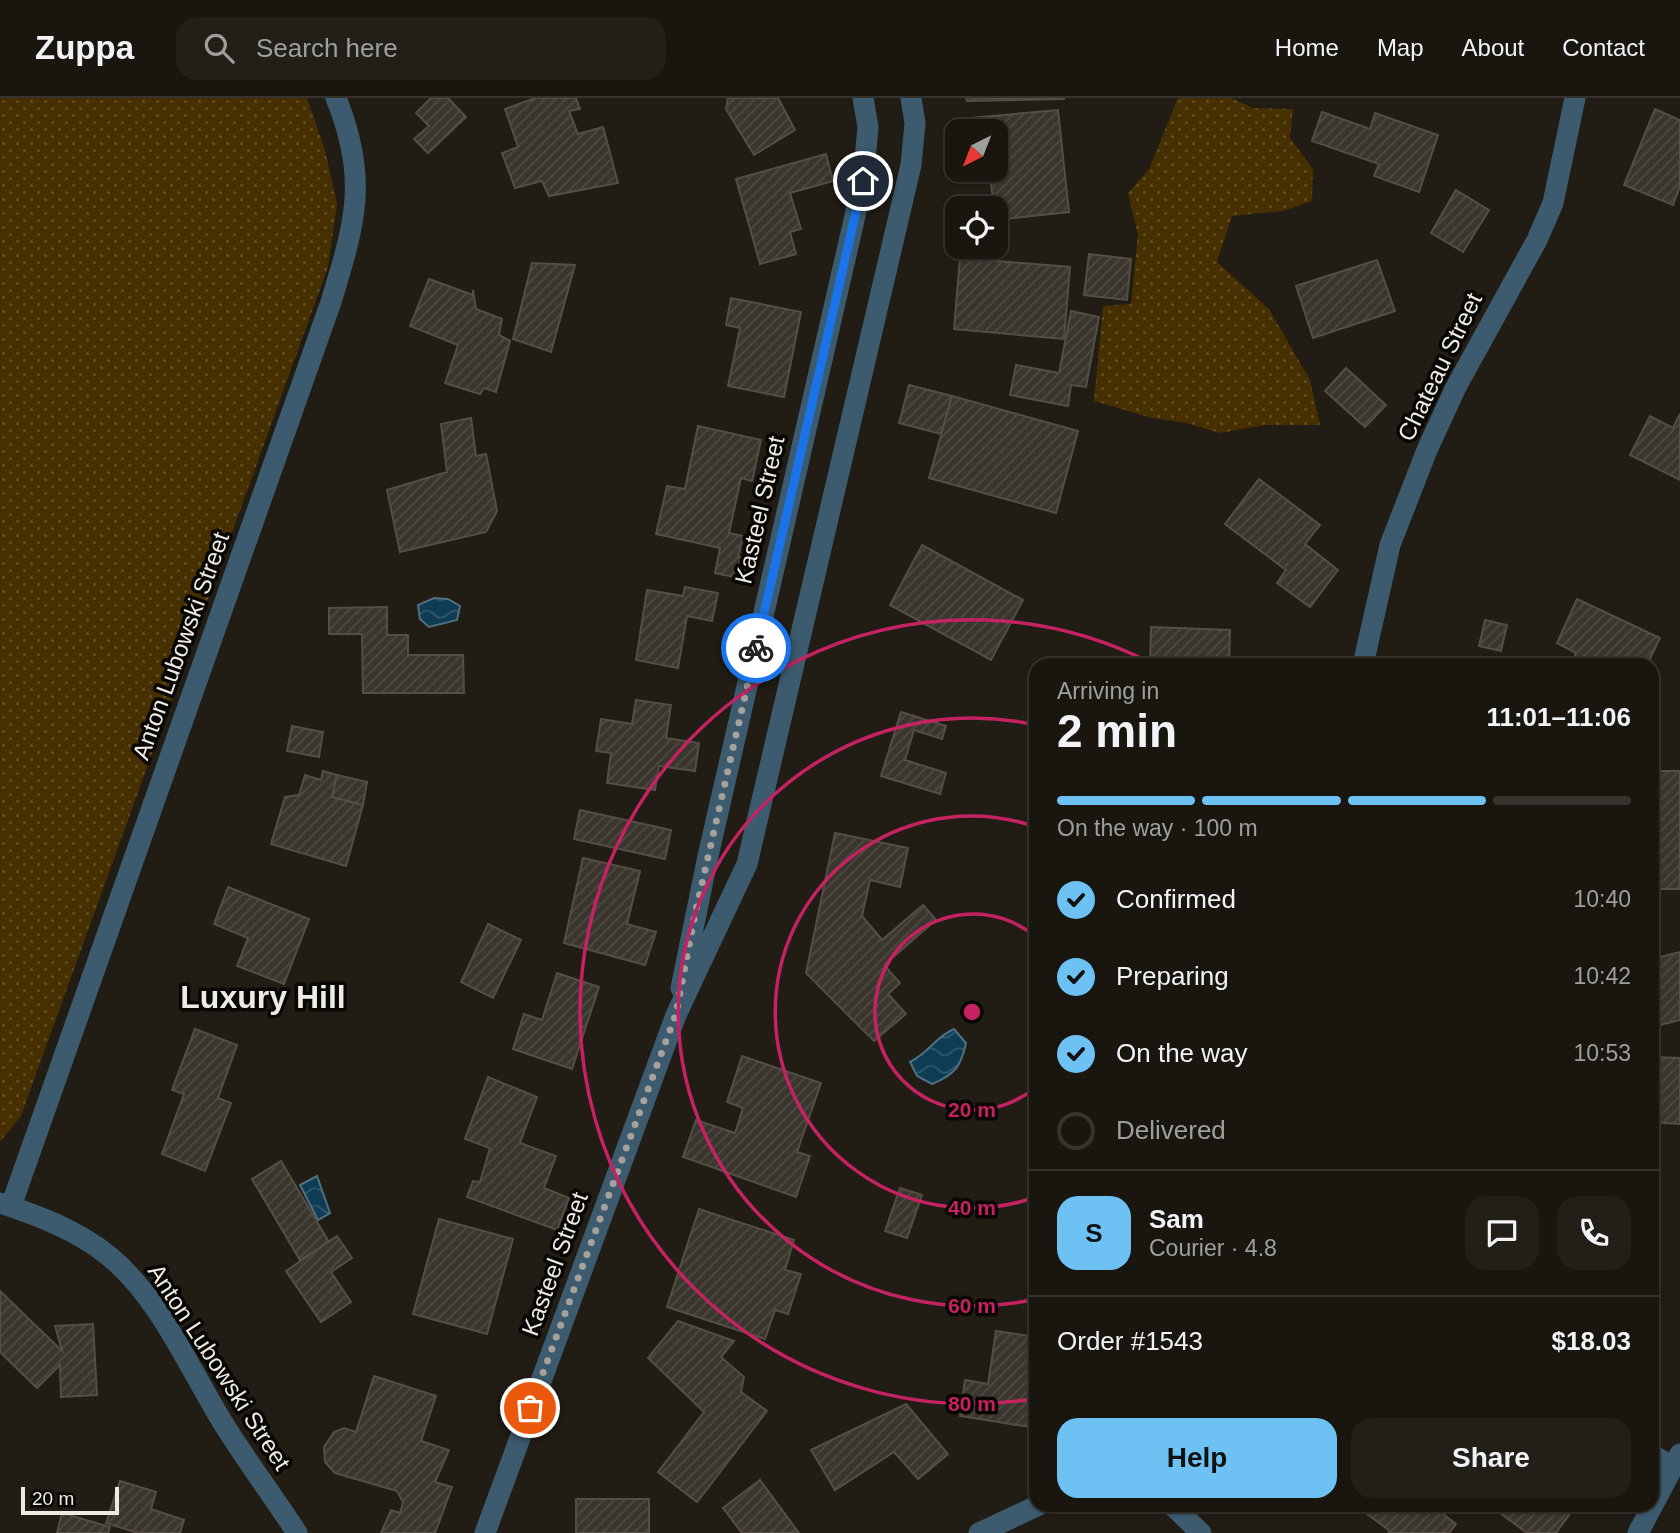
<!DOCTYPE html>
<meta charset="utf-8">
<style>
:root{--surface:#19150f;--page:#221e18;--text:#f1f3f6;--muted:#9f9f9e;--line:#37342f;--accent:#6ec2f3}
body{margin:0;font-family:Arial,sans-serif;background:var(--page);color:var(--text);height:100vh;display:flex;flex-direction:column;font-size:26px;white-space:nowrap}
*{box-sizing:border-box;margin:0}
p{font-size:23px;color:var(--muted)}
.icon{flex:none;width:38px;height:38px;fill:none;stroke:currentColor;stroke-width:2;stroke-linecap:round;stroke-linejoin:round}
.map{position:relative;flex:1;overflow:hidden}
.side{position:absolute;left:1029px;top:560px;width:630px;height:854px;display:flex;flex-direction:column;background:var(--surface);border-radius:21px;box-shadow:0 2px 5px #0004,0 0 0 2px var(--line)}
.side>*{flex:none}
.needle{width:46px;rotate:222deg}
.buttons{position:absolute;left:945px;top:21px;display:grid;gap:14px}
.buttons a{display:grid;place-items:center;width:63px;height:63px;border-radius:14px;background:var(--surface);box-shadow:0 2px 5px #0004,0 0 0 2px var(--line);font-size:35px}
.scale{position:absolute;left:21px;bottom:18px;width:98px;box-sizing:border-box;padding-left:7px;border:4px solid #eeeae4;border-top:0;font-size:19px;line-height:24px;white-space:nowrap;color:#eeeae4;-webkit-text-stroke:5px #090704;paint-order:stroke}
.pin{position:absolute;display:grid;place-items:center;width:60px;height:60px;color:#fff;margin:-30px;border:4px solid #fff;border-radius:50%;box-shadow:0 2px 7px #0007}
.courier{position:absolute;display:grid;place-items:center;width:70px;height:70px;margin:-35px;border:5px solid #1a73e8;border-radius:50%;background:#fff;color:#222;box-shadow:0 2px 9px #0007}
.headline em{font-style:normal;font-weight:700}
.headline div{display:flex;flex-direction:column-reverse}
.headline{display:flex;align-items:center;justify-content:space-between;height:119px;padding:0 28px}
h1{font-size:46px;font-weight:700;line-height:52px}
.bar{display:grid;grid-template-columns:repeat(4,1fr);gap:10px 7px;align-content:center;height:84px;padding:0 28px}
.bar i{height:9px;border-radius:5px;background:var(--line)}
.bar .current{background:var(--accent)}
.bar p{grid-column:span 4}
.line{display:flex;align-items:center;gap:18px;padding:0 28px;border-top:2px solid var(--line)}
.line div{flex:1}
.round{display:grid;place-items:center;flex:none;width:74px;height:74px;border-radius:21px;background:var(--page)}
ol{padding:0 28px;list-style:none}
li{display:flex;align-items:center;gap:21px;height:77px}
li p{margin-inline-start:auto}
li .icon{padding:7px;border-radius:50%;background:var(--accent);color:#111;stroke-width:4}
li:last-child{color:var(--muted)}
li i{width:38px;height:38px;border:4px solid var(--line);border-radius:50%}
.action{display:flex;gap:14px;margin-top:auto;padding:14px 28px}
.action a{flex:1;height:80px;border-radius:21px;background:var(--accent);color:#111;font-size:28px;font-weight:700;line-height:80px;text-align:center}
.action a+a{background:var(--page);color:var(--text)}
header{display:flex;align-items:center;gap:42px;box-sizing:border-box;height:98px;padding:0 35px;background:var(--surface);border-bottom:2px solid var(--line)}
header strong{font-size:33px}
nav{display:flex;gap:38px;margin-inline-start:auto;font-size:24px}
.search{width:490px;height:63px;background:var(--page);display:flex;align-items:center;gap:18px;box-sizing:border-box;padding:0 24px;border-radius:21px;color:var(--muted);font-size:26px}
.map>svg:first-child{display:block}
.grass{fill:url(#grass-dots)}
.water{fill:url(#water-waves);stroke:#50707f;stroke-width:2}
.building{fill:url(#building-hatch);stroke:#544e45;stroke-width:2}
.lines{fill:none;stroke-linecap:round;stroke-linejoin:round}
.lane{stroke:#3c5b6e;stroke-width:18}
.street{stroke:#3c5b6e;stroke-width:21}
.done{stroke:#a6a29b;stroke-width:7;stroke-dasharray:0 12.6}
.route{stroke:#1a73e8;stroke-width:9}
.ring{fill:none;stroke:#c42262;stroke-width:3.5}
.labels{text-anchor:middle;stroke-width:7;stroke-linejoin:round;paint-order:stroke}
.street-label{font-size:24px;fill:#eeeae4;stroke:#090704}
.district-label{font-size:32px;font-weight:bold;fill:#eeeae4;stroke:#090704}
.centre{fill:#c42262;stroke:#090704;stroke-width:3.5}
.ring-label{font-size:21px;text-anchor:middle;font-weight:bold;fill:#c42262;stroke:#090704;stroke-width:7;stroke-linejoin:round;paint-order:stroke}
</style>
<header>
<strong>Zuppa</strong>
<div class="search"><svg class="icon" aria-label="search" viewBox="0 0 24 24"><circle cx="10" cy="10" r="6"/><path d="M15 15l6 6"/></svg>Search here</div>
<nav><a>Home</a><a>Map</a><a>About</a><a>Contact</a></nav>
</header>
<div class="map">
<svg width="1680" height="1435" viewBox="0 0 1680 1435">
<defs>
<pattern id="grass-dots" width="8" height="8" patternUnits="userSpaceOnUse" patternTransform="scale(1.75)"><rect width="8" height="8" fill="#462f00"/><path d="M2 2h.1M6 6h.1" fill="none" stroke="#614d25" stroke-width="1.8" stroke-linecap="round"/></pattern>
<pattern id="water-waves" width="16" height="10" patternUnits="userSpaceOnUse" patternTransform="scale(1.75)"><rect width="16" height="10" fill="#0d3c54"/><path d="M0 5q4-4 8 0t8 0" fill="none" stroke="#31586c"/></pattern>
<pattern id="building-hatch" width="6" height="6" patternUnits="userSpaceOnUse" patternTransform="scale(1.75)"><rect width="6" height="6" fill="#3b362d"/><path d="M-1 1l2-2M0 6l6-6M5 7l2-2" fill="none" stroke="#4e4a41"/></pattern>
</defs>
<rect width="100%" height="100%" fill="#211c14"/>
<g class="grass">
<path d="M0,0H307L325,52L337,106L328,169L21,1018L0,1044Z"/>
<path d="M1178,0H1231L1253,10L1293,11L1290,40L1313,71L1312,103L1283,113L1232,118L1217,164L1269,211L1310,282L1320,327H1264L1220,335L1187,325L1152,320L1094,303L1103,208L1131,206L1138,137L1128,95L1149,71Z"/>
</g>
<g class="water">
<path d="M434,500L448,501L460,508L457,522L429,529L420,521L418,507Z"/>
<path d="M954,931L966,945C961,969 954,977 932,986L917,978L910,964C930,954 934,940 954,931Z"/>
<path d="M317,1078L330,1115L318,1122L300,1087Z"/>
</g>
<g class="building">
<path d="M431,0H448L466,19L428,55L414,41L429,28L416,15Z"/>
<path d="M535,0H576L580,11L569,13L578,36L603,29L618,85L549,98L542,83L515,90L502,55L518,49L505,11Z"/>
<path d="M728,0H778L795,32L754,57L726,11Z"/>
<path d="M966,0H1064V1L967,3Z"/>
<path d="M1655,11L1680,22V88L1673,107L1624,87Z"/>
<path d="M1058,12L1069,114L996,122L989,72H996V33H972L971,20Z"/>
<path d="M1322,14L1370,31L1375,15L1438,37L1419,94L1374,78L1379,66L1312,43Z"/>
<path d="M826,56L833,83L790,95L801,131L790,134L796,156L760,166L736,81Z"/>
<path d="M1456,92L1489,112L1463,154L1431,135Z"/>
<path d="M1089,156L1131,161L1127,202L1084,197Z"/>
<path d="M960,160L1070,169L1064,241L954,231Z"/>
<path d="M1377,162L1395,213L1313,240L1296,188Z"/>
<path d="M532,165L575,167L551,254L513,241Z"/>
<path d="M429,181L473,197V192L476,211L502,221L499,237L510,243L496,294L484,290L480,296L445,285L458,247L410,228Z"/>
<path d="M731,200L801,214L784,299L728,288L740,230L726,227Z"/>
<path d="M1071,213L1099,219L1086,289L1071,287L1068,308L1010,297L1016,267L1059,275Z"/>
<path d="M1346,270L1386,307L1365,329L1325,293Z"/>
<path d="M909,287L952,298L941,336L899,325Z"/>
<path d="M952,298L1078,333L1056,415L929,380Z"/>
<path d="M1680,316V382L1630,357L1650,318L1673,330Z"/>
<path d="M471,320L476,358L486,356L497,413L486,434L400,454L387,392L447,374L441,326Z"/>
<path d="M698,328L761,342L752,383L741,380L729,435L743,438L738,459L752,462L748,482L715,475L720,450L656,436L667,388L685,391Z"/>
<path d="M1259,381L1320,427L1305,446L1338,472L1310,509L1277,485L1286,472L1225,426Z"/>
<path d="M922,447L1023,502L991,562L890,507Z"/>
<path d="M685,489L718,495L712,523L687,518L678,570L636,562L647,492L683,498Z"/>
<path d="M1577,501L1660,540L1647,567H1571L1576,555L1557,545Z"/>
<path d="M387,509V537H408V557H463L464,595H363L362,536H329V510Z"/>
<path d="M1485,522L1507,527L1501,553L1479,548Z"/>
<path d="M1151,529L1230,532L1229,567H1150Z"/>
<path d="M636,602L671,607L666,640L699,645L695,673L659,668L655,692L607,685L611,655L596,653L601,621L632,626Z"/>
<path d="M901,614L946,628L942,641L914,632L905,662L946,675L940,696L881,678Z"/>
<path d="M292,628L323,634L319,659L287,653Z"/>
<path d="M323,673L337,677L332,699L363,707L346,768L271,746L285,699L299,697L305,677L321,682Z"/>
<rect x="1652" y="673" width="28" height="118"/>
<path d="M337,677L367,684L363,707L332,699Z"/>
<path d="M580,712L671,732L665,761L574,741Z"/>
<path d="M835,735L908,750L900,789L870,782L862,818L882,842L923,807L936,822L884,867L900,885L888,896L906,916L874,943L806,875Z"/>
<path d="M583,760L640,773L627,826L656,834L645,867L564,845Z"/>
<path d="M228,789L309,821L284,886L237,868L248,840L214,826Z"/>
<path d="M488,826L521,842L493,900L461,884Z"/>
<path d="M1680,854V922L1652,929V861Z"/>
<path d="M557,875L599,889L572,971L513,951L524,916L542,922Z"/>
<path d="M195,931L237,947L218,1000L231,1005L205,1073L162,1056L184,996L172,992Z"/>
<path d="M742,958L821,985L797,1054L810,1058L796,1099L683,1059L696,1022L735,1035L743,1010L727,1004Z"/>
<path d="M1652,959L1680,960V1026L1652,1024Z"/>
<path d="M488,979L537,999L520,1045L556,1058L544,1090L569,1100L557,1132L467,1099L473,1083L480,1084L490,1050L465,1041Z"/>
<path d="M281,1063L329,1144L300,1162L252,1081Z"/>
<path d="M900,1090L922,1097L907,1140L885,1133Z"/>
<path d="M699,1111L794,1142L785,1172L801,1176L788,1216L775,1212L765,1241L667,1209Z"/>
<path d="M439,1121L513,1141L487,1236L413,1216Z"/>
<path d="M337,1138L352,1160L331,1174L351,1204L321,1224L286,1173Z"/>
<path d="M0,1193L62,1253L55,1228L93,1226L97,1297L61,1299L60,1267L37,1290L0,1254Z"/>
<path d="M678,1223L734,1243L721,1259L744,1279L741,1294L767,1313L697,1404L658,1374L704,1314L648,1260Z"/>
<path d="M996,1233L1036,1239V1330L960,1318L965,1282L988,1286Z"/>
<path d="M374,1278L436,1298L421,1343L449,1352L435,1384L452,1389L435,1435H381L391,1412L400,1415L403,1404L397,1393L335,1375L325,1364L324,1349L334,1334L344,1330L356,1334Z"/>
<path d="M906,1306L948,1356L918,1381L894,1354L835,1392L811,1352Z"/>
<path d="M760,1382L799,1435H742L723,1410Z"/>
<path d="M120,1383L156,1394L151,1411L184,1422L180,1435H138L106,1425Z"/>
<rect x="576" y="1401" width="73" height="34"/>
<path d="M1355,1407H1431L1456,1426L1449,1435H1388L1390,1433Z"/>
<path d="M1489,1407H1570L1574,1410L1556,1435H1527Z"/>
<path d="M62,1415L110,1429L108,1435H57Z"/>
</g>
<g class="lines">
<path class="lane" d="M1652,1355L1674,1368"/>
<g class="street">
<path d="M1363,567L1390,447L1427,352L1456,289L1537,142L1553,105L1575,0"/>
<path d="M681,890L708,758L863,83L868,29L863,0"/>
<path d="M0,1105C39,1118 77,1132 109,1158C160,1200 189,1270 223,1325C246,1362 273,1398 297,1435"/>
<path d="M11,1108L331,204C355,125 369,81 336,0"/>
<path d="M1172,1407L1201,1435"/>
<path d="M485,1435L676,917L747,766L911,67L915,25L911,0"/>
<path d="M979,1435L1039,1407"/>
<path d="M1638,1435L1680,1356"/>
</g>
</g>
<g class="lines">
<path class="done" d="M530,1310L676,916L695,816L756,550"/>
<path class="route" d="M756,550L863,83"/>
</g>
<g class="ring">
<path d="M1036 989A98 98 0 1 1 1036 839"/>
<path d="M1036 1099A196 196 0 1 1 1036 729"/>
<path d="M1036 1201A294 294 0 1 1 1036 627"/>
<path d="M1033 1301A392 392 0 1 1 1153 566"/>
</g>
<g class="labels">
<g class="street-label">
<text transform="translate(1440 269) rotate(-64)" y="8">Chateau Street</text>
<text transform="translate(760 412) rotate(-77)" y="8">Kasteel Street</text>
<text transform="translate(181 548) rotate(-70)" y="8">Anton Lubowski Street</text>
<text transform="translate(555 1166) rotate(-70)" y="8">Kasteel Street</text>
<text transform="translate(219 1269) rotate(57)" y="8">Anton Lubowski Street</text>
</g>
<g class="district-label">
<text x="263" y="910">Luxury Hill</text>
</g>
</g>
<circle cx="972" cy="914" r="10" class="centre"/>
<g class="ring-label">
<text x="972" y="1019">20 m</text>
<text x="972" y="1117">40 m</text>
<text x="972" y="1215">60 m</text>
<text x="972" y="1313">80 m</text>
</g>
</svg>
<div class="buttons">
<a><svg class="needle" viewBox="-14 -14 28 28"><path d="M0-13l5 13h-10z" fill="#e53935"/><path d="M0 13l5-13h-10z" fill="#9f9f9e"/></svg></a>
<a><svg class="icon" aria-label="locate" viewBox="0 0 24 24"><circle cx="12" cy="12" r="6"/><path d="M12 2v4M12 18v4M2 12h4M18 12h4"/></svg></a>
</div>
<div class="scale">20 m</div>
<div class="pin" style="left:530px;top:1310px;background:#ea580c"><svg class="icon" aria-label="bag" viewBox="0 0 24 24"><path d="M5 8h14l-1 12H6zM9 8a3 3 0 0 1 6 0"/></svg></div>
<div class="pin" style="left:863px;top:83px;background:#1f2937"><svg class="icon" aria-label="home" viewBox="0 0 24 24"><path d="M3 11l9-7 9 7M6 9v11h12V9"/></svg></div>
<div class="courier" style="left:756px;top:550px"><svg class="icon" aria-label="bike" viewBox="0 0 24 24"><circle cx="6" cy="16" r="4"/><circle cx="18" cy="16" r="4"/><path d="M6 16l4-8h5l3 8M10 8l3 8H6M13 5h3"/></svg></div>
<section class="side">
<div class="headline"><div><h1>2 min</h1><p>Arriving in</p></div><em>11:01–11:06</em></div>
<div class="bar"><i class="current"></i><i class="current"></i><i class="current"></i><i></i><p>On the way · 100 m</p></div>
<ol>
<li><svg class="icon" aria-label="check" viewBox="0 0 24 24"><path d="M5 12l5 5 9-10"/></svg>Confirmed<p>10:40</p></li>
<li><svg class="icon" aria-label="check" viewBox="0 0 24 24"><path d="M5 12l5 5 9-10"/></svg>Preparing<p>10:42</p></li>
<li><svg class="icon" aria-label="check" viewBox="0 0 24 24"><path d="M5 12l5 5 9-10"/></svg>On the way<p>10:53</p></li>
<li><i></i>Delivered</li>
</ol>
<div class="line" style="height:126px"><b class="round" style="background:var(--accent);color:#111">S</b><div><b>Sam</b><p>Courier · 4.8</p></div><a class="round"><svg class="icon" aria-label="chat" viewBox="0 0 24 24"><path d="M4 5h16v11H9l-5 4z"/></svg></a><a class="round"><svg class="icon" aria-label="phone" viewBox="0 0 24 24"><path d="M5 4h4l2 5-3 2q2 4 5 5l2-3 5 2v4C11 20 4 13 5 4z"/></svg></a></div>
<div class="line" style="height:91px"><div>Order #1543</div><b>$18.03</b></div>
<div class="action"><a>Help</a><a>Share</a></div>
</section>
</div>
